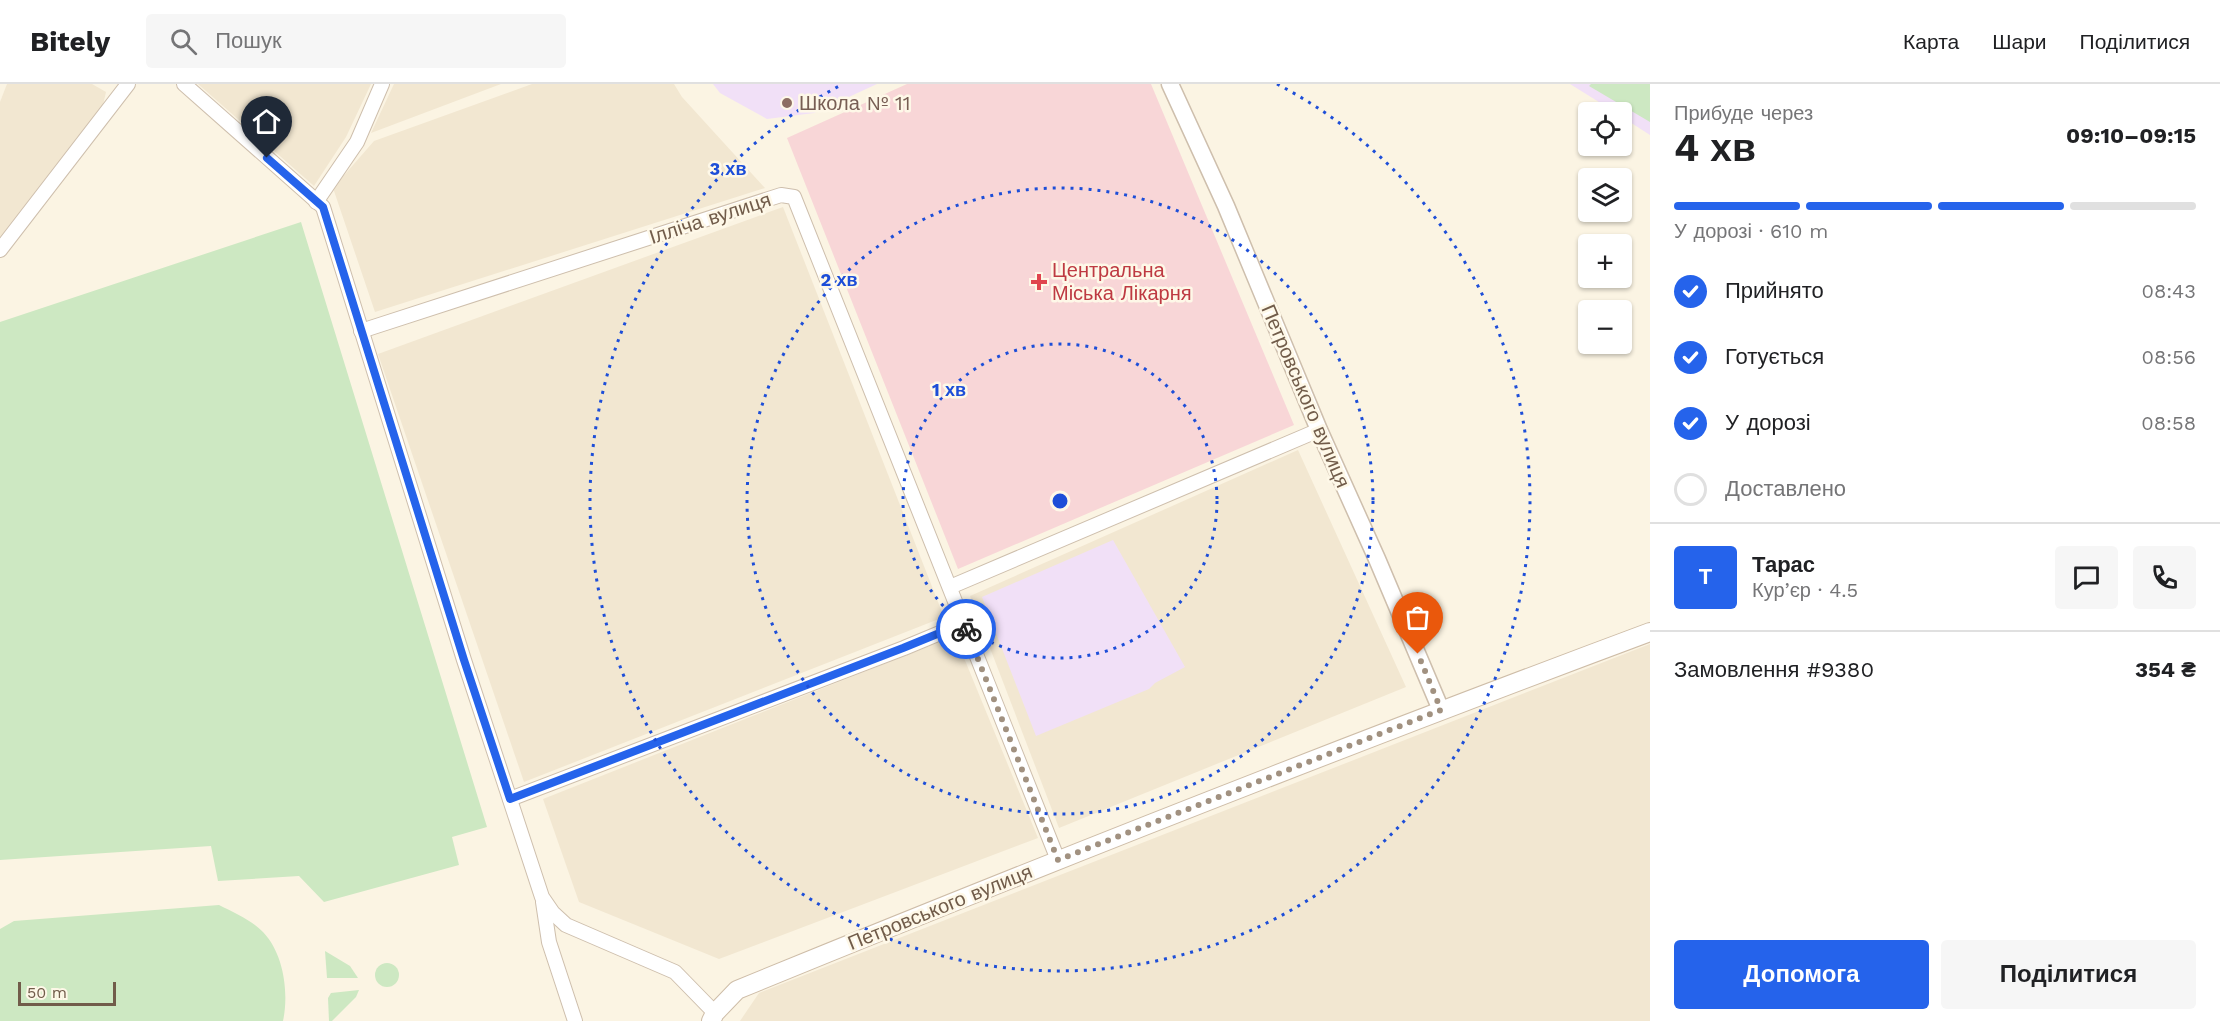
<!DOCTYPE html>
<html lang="uk">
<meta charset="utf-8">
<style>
:root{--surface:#fff;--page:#f6f6f6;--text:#202124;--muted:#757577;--line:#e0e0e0;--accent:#2563eb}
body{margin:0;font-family:"Work Sans",sans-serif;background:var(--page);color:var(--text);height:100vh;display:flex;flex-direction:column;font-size:22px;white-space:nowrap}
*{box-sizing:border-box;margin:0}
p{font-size:20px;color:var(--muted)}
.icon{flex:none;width:33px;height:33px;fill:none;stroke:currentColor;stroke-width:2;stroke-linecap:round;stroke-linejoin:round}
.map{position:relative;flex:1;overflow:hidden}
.side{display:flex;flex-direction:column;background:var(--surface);width:570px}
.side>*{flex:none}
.controls{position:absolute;left:1578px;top:18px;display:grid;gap:12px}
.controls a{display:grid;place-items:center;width:54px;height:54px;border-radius:6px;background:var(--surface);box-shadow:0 2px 4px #0004;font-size:30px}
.scale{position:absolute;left:18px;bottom:15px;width:98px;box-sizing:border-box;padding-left:6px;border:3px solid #715c4a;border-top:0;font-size:16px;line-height:21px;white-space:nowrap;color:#715c4a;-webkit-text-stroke:4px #fef8e8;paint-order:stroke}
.pin{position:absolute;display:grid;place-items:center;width:51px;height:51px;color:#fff;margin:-62px -26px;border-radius:50% 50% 50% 0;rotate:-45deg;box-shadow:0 0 6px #0007}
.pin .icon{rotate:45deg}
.courier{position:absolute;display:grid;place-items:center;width:60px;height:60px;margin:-30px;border:4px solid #2563eb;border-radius:50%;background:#fff;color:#222;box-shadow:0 2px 8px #0007}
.head em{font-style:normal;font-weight:700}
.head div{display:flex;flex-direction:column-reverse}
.head{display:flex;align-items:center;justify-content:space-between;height:102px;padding:0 24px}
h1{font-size:39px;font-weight:700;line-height:45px}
.bar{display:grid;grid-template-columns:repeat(4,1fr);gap:9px 6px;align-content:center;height:72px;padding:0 24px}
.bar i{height:8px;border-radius:4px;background:var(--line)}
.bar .on{background:var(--accent)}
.bar p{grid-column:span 4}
.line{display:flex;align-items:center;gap:15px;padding:0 24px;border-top:2px solid var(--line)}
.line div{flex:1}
.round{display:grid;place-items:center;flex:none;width:63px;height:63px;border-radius:6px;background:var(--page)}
ol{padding:0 24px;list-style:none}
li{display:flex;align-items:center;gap:18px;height:66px}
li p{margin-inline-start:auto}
li .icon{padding:6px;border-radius:50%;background:var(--accent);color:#fff;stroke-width:4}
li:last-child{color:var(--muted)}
li i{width:33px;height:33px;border:3px solid var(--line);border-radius:50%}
.button{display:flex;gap:12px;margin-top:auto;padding:12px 24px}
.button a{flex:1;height:69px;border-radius:6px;background:var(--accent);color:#fff;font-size:24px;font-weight:700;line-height:69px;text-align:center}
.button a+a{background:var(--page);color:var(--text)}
header{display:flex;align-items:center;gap:36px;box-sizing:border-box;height:84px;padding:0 30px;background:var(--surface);border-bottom:2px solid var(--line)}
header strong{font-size:28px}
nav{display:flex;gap:33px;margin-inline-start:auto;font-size:21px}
.search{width:420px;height:54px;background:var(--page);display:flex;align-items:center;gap:15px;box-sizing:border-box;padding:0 21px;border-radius:6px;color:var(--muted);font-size:22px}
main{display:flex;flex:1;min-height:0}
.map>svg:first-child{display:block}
.residential{fill:#f2e7d1}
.education{fill:#f1e0f7}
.medical{fill:#f8d6d7}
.green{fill:#cde8c2}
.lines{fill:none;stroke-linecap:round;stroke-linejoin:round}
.minor-casing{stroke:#cebfad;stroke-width:16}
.tertiary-casing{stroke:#cebfad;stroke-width:19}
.secondary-casing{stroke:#cebda8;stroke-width:20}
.minor{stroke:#fff;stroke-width:14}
.tertiary{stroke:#fff;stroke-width:16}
.secondary{stroke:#fff;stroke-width:18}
.done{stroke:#a19180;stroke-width:6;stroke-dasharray:0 10.8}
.route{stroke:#2563eb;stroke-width:8}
.ring{fill:none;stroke:#1d4ed8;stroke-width:3;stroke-dasharray:3 6}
.education-dot{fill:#8d6e63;stroke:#fef8e8;stroke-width:2}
.health-dot{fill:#e0444e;stroke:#fef8e8;stroke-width:2}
.labels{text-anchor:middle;stroke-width:5;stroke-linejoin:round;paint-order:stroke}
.education-label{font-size:20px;fill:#785e54;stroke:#fef8e8;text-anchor:start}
.street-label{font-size:20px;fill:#715c4a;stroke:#fef8e8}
.health-label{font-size:20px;fill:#be3a42;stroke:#fef8e8;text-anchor:start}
.centre{fill:#1d4ed8;stroke:#fef8e8;stroke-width:3}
.ring-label{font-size:18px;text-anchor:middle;font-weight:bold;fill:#1d4ed8;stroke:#fef8e8;stroke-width:5;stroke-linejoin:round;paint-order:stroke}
</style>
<header>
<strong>Bitely</strong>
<div class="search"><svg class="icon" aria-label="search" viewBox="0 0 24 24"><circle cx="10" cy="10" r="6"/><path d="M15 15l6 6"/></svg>Пошук</div>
<nav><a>Карта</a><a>Шари</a><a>Поділитися</a></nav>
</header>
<main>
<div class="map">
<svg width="1650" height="937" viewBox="0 0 1650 937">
<rect width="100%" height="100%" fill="#fbf4e3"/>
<g class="residential">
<path d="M7,0H92L106,8L103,21L0,154V18Z"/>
<path d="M198,0H371L346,53L314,102Z"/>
<path d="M394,0H501L371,49Z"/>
<path d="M532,0H674L682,13L765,104L375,228L333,104L374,57Z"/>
<path d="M783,123L944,533L524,698L378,270Z"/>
<path d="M1298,366L1406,603L1059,744L970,512Z"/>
<path d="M955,552L1038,754L719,875L579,818L543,715Z"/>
<path d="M1650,560V937H740L759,909Z"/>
</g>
<g class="education">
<path d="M713,0H877L814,29L767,35L720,9Z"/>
<path d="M1570,0H1650V51L1622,33V28H1615Z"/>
<path d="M1113,456L1185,583L1155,599L1149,605L1036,652L982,513Z"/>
</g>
<path class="medical" d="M907,0H1151L1294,341L958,485L787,54Z"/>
<g class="green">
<path d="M1591,0H1650V38L1589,2Z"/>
<path d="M301,138L487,743L452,753L459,781L324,818L299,792L218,797L211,762L0,776V238Z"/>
<path d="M219,821C235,829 251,836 263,848C284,870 289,909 283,937H0V845L14,837Z"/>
<path d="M325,867L350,882L358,894H327Z"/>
<circle cx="387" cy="891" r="12"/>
<path d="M359,906L356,913L332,937H329L328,914L331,909Z"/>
</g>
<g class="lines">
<g class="minor-casing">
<g id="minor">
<path d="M184,0L323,123L464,576L542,813L553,829L566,841L675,888L715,929"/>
<path d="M316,118L357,58L382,0"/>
<path d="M0,166L128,0"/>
<path d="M361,247L781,111L794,113L1058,776"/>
<path d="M950,503L1319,346"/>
<path d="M510,715L904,564L964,539"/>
<path d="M543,818L549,858L575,937"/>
</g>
</g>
<g class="tertiary-casing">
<path id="tertiary" d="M1170,0L1226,122L1319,346L1377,475L1441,626"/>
</g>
<g class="secondary-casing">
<path id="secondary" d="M711,937L715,929L737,906C1040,782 1344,662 1650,548"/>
</g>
<use href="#minor" class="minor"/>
<use href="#tertiary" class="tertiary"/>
<use href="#secondary" class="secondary"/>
</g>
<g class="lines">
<path class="done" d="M966,545L1058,776L1441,626L1418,570"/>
<path class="route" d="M267,74L323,123L464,576L510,715L903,564L964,539L966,545"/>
</g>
<g class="ring">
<circle cx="1060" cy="417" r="157"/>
<circle cx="1060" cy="417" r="313"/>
<path d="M1277 0A470 470 0 1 1 843 0"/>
</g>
<circle class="education-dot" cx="787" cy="19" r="6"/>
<path class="health-dot" d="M1036 189h6v6h6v6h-6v6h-6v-6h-6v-6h6z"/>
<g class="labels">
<g class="education-label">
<text x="799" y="26">Школа № 11</text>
</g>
<g class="street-label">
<text transform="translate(710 134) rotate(-18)" y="7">Ілліча вулиця</text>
<text transform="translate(1306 312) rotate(67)" y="7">Петровського вулиця</text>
<text transform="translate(940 823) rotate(-22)" y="7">Петровського вулиця</text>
</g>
<g class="health-label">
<text x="1052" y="193">Центральна<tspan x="1052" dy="23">Міська Лікарня</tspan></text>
</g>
</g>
<circle cx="1060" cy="417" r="9" class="centre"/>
<g class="ring-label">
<text x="728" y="91">3 хв</text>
<text x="839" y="202">2 хв</text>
<text x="949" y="312">1 хв</text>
</g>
</svg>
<div class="controls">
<a><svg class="icon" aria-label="locate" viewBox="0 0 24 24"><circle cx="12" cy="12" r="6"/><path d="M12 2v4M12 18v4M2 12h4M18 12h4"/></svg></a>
<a><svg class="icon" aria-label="layers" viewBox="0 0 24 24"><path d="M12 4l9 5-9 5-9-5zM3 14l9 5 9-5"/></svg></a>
<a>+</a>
<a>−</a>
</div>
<div class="scale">50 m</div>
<div class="pin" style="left:1418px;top:570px;background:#ea580c"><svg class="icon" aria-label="bag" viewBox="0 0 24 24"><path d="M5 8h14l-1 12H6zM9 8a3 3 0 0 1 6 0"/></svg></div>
<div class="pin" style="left:267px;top:74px;background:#1f2937"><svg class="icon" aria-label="home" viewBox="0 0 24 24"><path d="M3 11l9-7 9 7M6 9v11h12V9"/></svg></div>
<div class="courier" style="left:966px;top:545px"><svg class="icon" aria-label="bike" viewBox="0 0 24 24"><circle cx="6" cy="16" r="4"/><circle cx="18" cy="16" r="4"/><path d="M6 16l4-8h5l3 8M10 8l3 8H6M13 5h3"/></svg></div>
</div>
<section class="side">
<div class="head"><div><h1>4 хв</h1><p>Прибуде через</p></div><em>09:10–09:15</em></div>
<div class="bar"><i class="on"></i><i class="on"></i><i class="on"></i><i></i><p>У дорозі · 610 m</p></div>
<ol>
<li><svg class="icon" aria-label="check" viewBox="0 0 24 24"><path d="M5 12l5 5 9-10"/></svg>Прийнято<p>08:43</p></li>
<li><svg class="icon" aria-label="check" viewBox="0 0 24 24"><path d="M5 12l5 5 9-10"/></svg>Готується<p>08:56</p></li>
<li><svg class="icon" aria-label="check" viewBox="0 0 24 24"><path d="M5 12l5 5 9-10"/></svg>У дорозі<p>08:58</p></li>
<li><i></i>Доставлено</li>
</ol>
<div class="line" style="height:108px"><b class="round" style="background:var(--accent);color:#fff">Т</b><div><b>Тарас</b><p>Кур’єр · 4.5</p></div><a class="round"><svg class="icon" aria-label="chat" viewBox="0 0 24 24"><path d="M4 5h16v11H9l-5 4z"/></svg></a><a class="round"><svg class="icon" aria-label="phone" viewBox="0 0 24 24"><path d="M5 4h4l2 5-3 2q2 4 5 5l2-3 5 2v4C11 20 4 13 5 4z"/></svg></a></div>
<div class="line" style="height:78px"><div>Замовлення #9380</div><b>354 ₴</b></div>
<div class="button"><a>Допомога</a><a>Поділитися</a></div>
</section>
</main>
